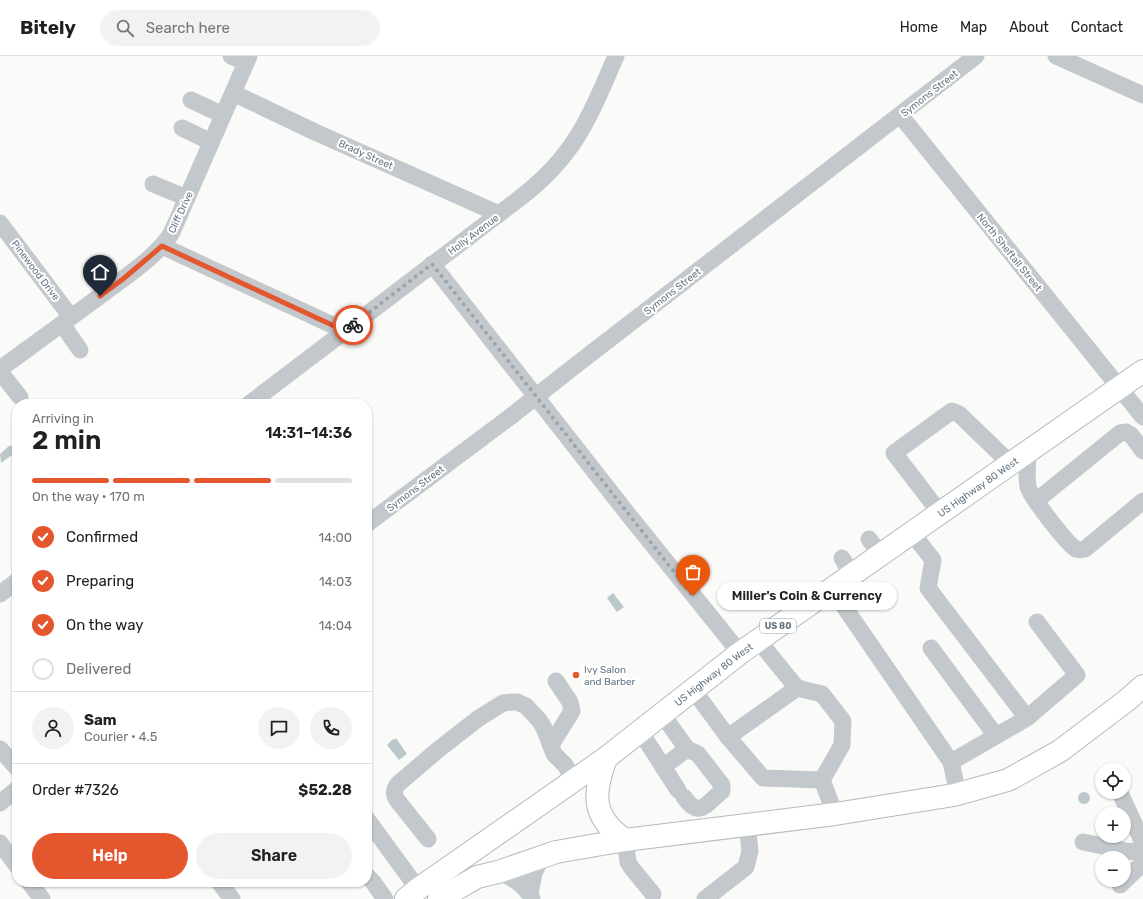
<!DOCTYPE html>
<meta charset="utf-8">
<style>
:root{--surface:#fff;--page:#f2f2f2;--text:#202124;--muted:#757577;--line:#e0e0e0;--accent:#e4572e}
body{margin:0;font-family:Rubik,sans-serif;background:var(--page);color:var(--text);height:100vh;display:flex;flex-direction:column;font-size:15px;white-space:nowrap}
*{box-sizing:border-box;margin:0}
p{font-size:13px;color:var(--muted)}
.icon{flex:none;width:22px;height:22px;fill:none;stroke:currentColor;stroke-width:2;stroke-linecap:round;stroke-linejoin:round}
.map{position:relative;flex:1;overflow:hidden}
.sheet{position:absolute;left:12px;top:343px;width:360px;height:488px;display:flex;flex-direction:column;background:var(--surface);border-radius:16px;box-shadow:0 1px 3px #0004}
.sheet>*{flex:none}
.buttons{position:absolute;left:1095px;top:707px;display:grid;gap:8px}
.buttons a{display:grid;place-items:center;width:36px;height:36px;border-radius:50%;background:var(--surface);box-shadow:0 1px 3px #0004;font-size:20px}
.pin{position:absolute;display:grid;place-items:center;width:34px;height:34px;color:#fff;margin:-41px -17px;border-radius:50% 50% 50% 0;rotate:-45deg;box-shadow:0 0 4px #0007}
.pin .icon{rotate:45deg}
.courier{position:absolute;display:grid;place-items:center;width:40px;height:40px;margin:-20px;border:3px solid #e4572e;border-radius:50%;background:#fff;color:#222;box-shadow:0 1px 5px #0007}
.bubble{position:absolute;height:28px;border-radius:14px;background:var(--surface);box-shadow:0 1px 3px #0004;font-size:13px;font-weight:600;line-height:28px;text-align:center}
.headline em{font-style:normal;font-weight:600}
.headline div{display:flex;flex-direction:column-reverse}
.headline{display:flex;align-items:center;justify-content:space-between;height:68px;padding:0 20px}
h1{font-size:26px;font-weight:600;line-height:30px}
.bar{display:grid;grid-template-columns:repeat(4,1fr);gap:6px 4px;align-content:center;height:48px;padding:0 20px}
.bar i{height:5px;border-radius:3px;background:var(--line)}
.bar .current{background:var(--accent)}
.bar p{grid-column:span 4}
.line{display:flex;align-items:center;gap:10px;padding:0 20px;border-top:1px solid var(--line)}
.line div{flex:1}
.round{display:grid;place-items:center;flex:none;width:42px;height:42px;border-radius:21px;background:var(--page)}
ol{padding:0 20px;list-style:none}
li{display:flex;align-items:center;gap:12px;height:44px}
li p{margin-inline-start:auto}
li .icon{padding:4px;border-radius:50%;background:var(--accent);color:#fff;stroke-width:4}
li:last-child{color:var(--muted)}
li i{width:22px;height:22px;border:2px solid var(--line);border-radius:50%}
.cta{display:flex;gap:8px;margin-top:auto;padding:8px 20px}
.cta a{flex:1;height:46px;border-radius:24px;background:var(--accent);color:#fff;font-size:16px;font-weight:600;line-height:46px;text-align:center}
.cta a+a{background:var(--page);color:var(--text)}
header{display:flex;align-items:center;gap:24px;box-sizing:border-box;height:56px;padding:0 20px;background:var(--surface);border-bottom:1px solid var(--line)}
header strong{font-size:19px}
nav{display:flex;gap:22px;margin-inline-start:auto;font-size:14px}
.search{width:280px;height:36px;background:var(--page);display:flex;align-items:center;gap:10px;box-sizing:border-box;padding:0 14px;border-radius:22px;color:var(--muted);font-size:15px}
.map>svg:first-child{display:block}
.water{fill:#bbc7cb}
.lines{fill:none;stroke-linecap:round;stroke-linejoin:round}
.major-casing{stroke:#b5babe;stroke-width:24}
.minor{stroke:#c3c8cc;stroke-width:17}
.major{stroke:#fff;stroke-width:22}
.done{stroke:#99a4ac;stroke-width:4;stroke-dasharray:0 7.2}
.route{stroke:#e4572e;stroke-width:5}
.poi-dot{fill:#e4572e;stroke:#fff;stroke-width:1.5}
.labels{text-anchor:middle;stroke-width:4;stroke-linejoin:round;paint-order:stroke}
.shield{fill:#fff;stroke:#939fa8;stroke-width:1}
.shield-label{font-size:9px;font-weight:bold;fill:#657683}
.street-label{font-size:10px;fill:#657683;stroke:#fff}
.poi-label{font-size:10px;fill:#657683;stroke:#fff;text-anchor:start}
</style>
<header>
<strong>Bitely</strong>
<div class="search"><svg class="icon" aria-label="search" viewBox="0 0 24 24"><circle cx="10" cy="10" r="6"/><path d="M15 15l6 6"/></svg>Search here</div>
<nav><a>Home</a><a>Map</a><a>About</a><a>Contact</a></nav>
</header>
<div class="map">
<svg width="1143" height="843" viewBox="0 0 1143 843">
<rect width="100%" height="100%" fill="#fafaf8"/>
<g class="water">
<path d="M10,389L16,396L1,407L0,398Z"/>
<path d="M613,537L624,551L617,556L607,542Z"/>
<path d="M396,682L407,698L399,704L387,689L393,683L394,684Z"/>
<circle cx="1084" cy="742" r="6"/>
</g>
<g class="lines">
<g class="major-casing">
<g id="major">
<path d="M606,702C593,737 591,761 625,784"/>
<path id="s1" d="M406,843L418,833L606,702L740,597L1143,315"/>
<path d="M439,843L477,821L498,816L556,796L625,784L835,758L954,739L1008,724L1060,695L1126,645L1143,630"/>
</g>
</g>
<g class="minor">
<path d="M231,0L246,6"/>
<path d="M1056,0L1143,39"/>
<path d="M233,37L315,76L499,158"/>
<path d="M191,44L223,59"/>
<path d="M900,59L1143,361"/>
<path d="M182,72L211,86"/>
<path d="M153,128L187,142"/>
<path d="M0,167L71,261"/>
<path d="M162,190L345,275"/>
<path d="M432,208L627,457L740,597"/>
<path d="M62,268L80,294"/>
<path d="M0,313C34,288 69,263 104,237C125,221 159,199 172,176L249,0"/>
<path d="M0,316L20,341"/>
<path d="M249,348L520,142C542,125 562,105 577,81C593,56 604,27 616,0"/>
<path d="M1028,397C1028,408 1026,420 1028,431C1031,441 1067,488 1076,493C1080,494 1082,494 1085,493L1143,445"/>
<path d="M1036,445L1120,377L1126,376L1131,379L1143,395"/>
<path d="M940,457L894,397L952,355L959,358L1011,408"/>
<path d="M367,468L510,361L576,309L976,0"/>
<path d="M912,477L933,504L928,532L1027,662L1077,619L1037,566"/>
<path d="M869,483L881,499"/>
<path d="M842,502L852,519"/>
<path d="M832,533L951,706L1027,662"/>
<path d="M0,538L17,525"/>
<path d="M931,592L996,680"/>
<path d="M697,631L700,643L728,681L763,722L822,724L842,689L843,665L822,638L797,632L758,584"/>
<path d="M662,658L687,693L698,698L722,729V735C706,748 699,763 684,741"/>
<path d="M640,675L678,734"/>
<path d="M728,681L797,632"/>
<path d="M551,689L572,655L570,646L556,625"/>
<path d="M0,693L17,712"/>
<path d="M951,706L958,738"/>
<path d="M663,711L687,693"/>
<path d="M822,724L835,758"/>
<path d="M1121,739L1143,787"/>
<path d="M0,747L17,733"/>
<path d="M367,763L418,833"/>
<path d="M428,783L397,744C393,738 394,733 398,728L439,693L479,662L503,647L513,646H517L526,650L539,664L544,672L554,698L565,709L574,724"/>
<path d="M625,784L628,806L631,811L653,838"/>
<path d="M1083,786L1126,795L1143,796"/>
<path d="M0,787L17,810"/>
<path d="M498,816C512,821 525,828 532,843"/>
<path d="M367,820L373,826L385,843"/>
<path d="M29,826L42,843"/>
<path d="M219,826L232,843"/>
<path d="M1120,829L1143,807"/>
<path d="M530,838L534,817L542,801"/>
<path d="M705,843L746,811L750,795L747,768"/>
</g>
<use href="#major" class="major"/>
</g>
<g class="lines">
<path class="done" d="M353,269L432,208L693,540"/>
<path class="route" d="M100,240L123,223L162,190L345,275L353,269"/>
</g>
<circle class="poi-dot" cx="576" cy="619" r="4"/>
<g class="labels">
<rect class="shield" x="760" y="563" width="36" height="14" rx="3"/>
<g class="shield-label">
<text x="778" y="573">US 80</text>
</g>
<g class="street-label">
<text transform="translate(929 37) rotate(-38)" y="4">Symons Street</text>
<text transform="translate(366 98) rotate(24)" y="4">Brady Street</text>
<text transform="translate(180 156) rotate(-65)" y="4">Cliff Drive</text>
<text transform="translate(473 178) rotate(-37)" y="4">Holly Avenue</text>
<text transform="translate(1010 196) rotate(51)" y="4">North Sheftall Street</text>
<text transform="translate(36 214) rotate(53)" y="4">Pinewood Drive</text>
<text transform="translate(672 235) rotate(-38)" y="4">Symons Street</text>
<text dy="4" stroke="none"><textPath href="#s1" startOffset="705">US Highway 80 West</textPath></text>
<text transform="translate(415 432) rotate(-37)" y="4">Symons Street</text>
<text dy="4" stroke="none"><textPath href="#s1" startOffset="381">US Highway 80 West</textPath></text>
</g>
<g class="poi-label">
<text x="584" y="617">Ivy Salon<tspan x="584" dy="12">and Barber</tspan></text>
</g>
</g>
</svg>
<div class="buttons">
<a><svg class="icon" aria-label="locate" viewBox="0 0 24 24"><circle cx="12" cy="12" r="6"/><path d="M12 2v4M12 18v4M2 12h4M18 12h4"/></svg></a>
<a>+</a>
<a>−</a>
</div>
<div class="pin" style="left:693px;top:540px;background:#ea580c"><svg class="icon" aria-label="bag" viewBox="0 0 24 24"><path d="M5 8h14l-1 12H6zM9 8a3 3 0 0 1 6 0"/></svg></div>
<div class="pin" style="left:100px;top:240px;background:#1f2937"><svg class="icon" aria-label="home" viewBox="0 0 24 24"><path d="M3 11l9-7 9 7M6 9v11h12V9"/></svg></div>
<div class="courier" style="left:353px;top:269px"><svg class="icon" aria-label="bike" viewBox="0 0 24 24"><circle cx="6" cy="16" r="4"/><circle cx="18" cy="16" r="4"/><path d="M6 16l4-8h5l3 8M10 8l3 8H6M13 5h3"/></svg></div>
<div class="bubble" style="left:717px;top:526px;width:180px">Miller's Coin &amp; Currency</div>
<section class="sheet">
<div class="headline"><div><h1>2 min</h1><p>Arriving in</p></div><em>14:31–14:36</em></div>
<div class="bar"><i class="current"></i><i class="current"></i><i class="current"></i><i></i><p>On the way · 170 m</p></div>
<ol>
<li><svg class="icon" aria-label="check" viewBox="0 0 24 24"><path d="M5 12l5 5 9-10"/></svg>Confirmed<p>14:00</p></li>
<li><svg class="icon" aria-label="check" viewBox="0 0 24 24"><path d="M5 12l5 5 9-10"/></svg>Preparing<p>14:03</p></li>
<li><svg class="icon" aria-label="check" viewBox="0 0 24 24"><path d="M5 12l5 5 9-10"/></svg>On the way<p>14:04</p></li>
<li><i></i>Delivered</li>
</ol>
<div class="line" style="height:72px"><a class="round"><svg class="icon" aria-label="person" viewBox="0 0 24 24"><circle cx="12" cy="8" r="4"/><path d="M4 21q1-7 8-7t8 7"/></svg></a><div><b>Sam</b><p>Courier · 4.5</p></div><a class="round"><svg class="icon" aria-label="chat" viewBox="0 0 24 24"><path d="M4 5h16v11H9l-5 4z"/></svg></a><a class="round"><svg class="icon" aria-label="phone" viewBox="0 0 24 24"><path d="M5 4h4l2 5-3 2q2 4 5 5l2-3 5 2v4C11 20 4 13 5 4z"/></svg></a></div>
<div class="line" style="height:52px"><div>Order #7326</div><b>$52.28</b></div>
<div class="cta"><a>Help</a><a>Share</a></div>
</section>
</div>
